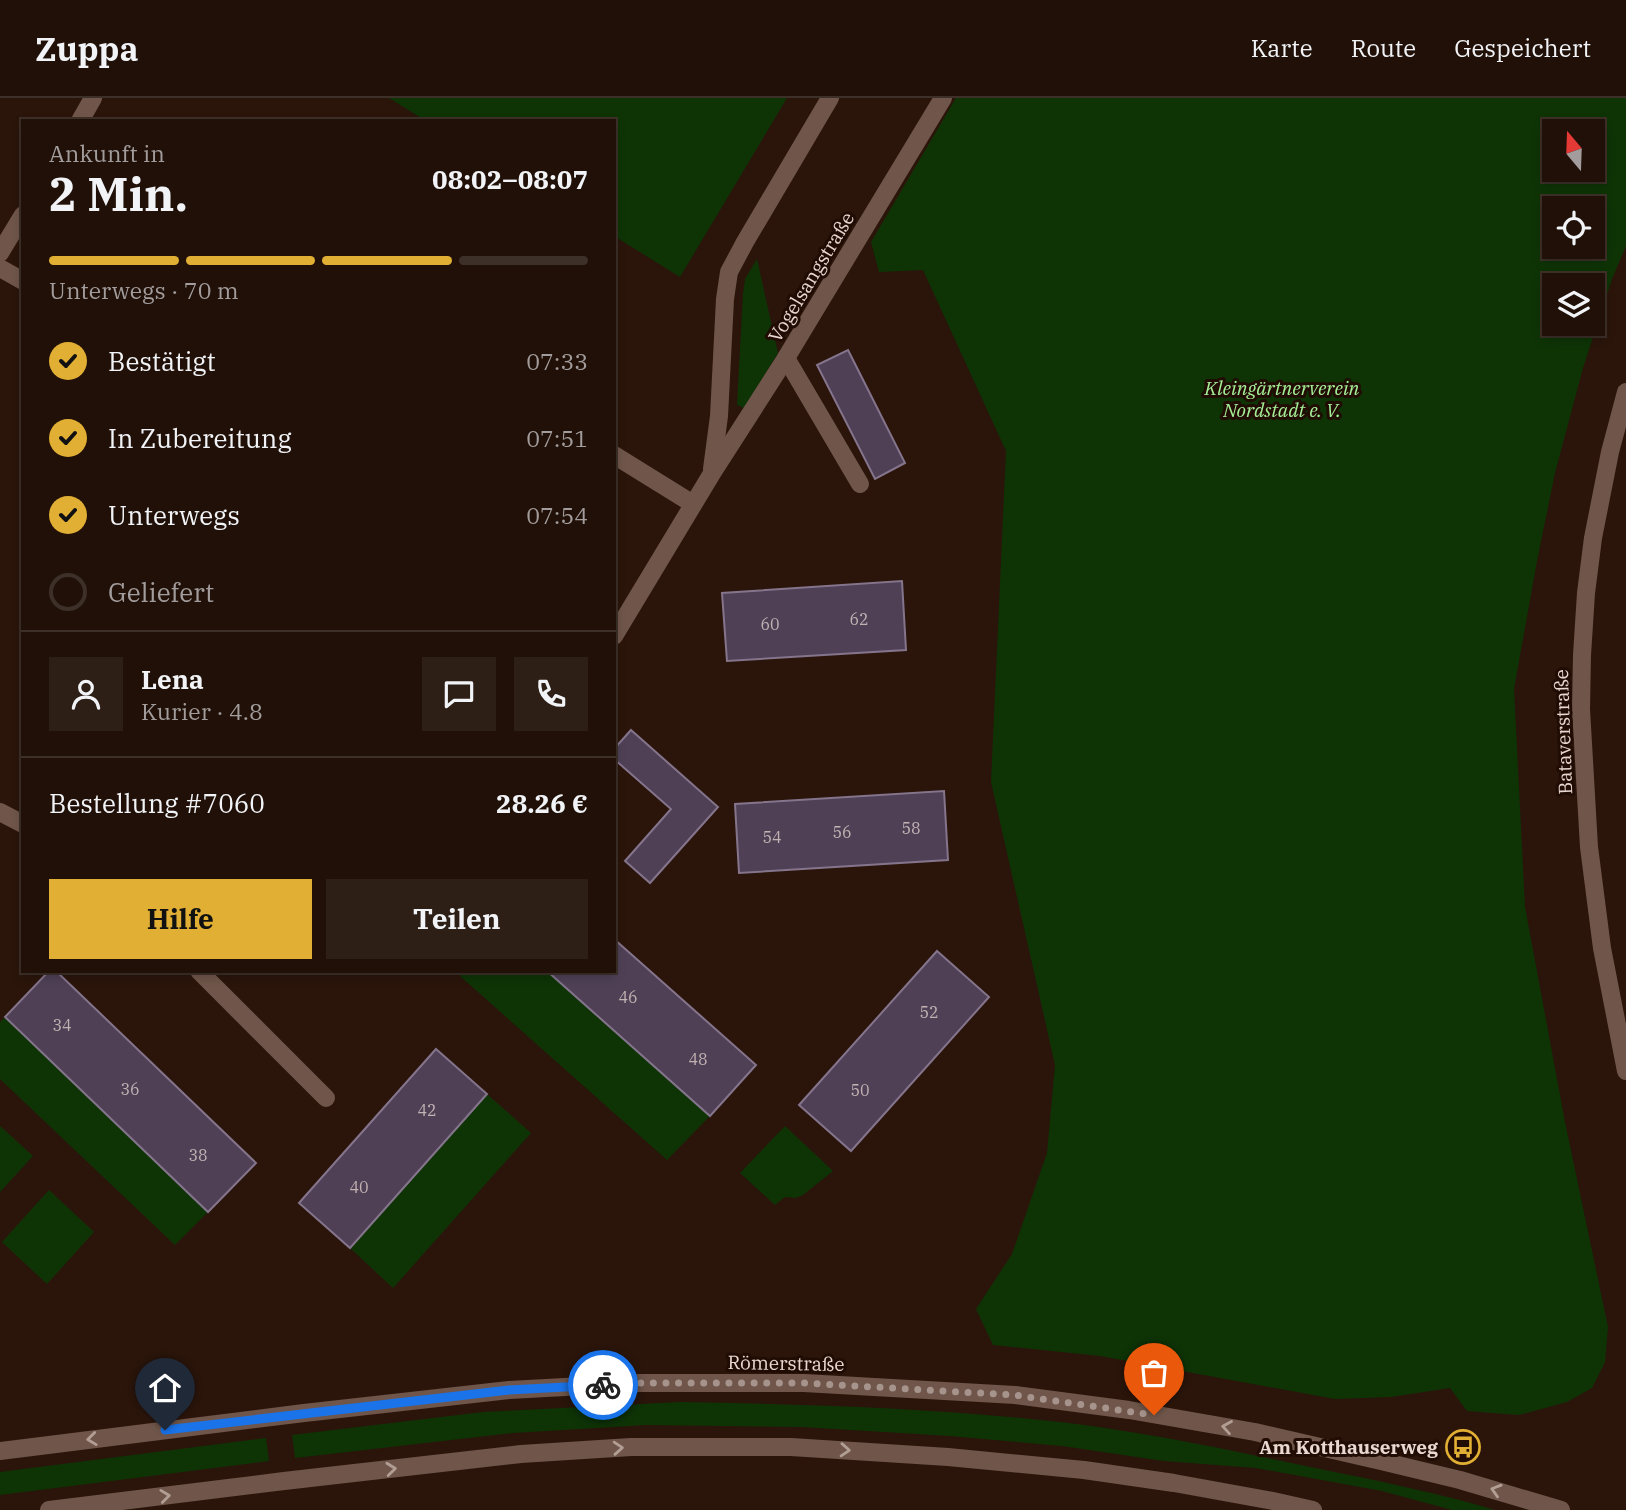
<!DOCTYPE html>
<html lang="de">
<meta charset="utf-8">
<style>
:root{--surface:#201008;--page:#2d1e16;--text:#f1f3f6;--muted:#a29d9c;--line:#3d3029;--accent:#e1af34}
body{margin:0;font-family:"IBM Plex Serif",serif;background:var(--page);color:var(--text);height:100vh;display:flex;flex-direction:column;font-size:26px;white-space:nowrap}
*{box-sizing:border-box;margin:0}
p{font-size:23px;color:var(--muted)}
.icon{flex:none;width:38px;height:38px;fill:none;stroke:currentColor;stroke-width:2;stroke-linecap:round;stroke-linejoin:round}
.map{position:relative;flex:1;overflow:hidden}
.drawer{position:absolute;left:21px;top:21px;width:595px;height:854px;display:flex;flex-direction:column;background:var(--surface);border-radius:0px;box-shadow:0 4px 10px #0003,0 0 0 2px var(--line)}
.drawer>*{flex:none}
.needle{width:46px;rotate:341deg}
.fabs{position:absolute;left:1542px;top:21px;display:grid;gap:14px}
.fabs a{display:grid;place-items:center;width:63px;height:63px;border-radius:0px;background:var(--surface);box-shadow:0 4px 10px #0003,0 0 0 2px var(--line);font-size:35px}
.pin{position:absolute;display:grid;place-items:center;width:60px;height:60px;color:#fff;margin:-72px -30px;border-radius:50% 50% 50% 0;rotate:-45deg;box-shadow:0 0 7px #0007}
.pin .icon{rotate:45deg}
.courier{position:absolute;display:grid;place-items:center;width:70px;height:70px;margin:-35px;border:5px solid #1a73e8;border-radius:50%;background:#fff;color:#222;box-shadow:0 2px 9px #0007}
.summary em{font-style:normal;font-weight:800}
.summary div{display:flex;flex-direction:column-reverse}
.summary{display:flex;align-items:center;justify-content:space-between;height:119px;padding:0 28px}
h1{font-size:46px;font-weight:800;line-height:52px}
.bar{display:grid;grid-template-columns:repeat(4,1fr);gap:10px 7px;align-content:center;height:84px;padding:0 28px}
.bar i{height:9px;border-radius:5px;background:var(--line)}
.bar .active{background:var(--accent)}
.bar p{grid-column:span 4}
.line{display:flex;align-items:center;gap:18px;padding:0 28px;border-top:2px solid var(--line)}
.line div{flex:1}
.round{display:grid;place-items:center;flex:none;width:74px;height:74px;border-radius:0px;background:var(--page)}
ol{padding:0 28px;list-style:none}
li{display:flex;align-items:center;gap:21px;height:77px}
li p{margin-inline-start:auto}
li .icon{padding:7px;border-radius:50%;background:var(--accent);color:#111;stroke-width:4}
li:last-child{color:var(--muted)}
li i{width:38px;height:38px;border:4px solid var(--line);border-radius:50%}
.primary-button{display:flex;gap:14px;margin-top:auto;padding:14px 28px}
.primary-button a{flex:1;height:80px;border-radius:0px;background:var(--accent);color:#111;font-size:28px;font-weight:800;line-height:80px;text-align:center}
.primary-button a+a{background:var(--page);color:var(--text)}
header{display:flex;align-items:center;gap:42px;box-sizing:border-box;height:98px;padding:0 35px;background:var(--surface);border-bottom:2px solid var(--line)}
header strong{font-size:33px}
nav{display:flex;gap:38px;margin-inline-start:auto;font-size:24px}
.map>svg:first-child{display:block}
.green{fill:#0e3406;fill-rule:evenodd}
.building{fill:#4f4056;stroke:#84748c;stroke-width:2}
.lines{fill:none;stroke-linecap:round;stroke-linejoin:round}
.lane{stroke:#70564a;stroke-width:18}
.street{stroke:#70564a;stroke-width:18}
.secondary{stroke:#70564a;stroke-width:18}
.oneway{stroke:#b29e94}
.done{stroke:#a6948c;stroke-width:7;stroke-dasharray:0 12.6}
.route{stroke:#1a73e8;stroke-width:9}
.labels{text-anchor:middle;stroke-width:6;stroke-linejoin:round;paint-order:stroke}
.number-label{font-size:16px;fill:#c2b2b2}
.street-label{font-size:19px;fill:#e8d8d1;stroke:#210c04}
.park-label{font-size:19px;font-style:italic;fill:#a6f197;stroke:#210c04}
.poi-label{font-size:19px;font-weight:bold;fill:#e8d8d1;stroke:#210c04;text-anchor:end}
</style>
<header>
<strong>Zuppa</strong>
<nav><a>Karte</a><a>Route</a><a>Gespeichert</a></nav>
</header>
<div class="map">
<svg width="1626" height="1412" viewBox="0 0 1626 1412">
<rect width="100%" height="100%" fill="#2b150b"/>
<g class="green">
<path d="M389,0H787L680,179L614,138V23H426Z"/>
<path d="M956,0H1626V148L1612,181L1583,270L1555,375L1537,463L1514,591L1525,809L1565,1024L1608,1229L1605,1264L1592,1290L1567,1304L1519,1317L1467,1313L1450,1290L1391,1299L1335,1301L1100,1258L993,1247L976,1211L1012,1156L1047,1055L1055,967L991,684L1006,353L923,172L879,174L871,144ZM1554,33H1592V72H1554ZM1554,110H1592V149H1554ZM1554,187H1592V226H1554Z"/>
<path d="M757,161L778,255L744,310L737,307L743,196L745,181Z"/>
<path d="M464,873H547L710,1018L667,1062L460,878Z"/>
<path d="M5,919L208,1114L175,1147L0,981V924Z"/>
<path d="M487,996L531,1035L393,1190L350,1150Z"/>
<path d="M0,1028L33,1058L0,1094Z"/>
<path d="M785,1028L833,1073L803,1097L796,1100L785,1099L775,1107L740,1075Z"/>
<path d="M49,1092L94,1134L47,1186L2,1144Z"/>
<path d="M680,1304C807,1306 934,1310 1060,1324C1147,1334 1234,1353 1320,1371C1379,1383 1438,1395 1495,1412H1452L1382,1393L1256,1370L1164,1363L1062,1348L950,1338L802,1329L646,1327L513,1335L295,1360L292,1337L483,1314Z"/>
<path d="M266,1340L269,1363L0,1397V1374Z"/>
</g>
<g class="building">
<path d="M848,252L905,365L875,381L817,267Z"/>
<path d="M902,483L906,552L727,563L722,495Z"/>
<path d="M631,632L718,709L650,785L625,763L671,711L614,661V651Z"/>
<path d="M944,693L948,762L739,775L735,706Z"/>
<path d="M614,841L756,967L710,1018L547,873H614Z"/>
<path d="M937,853L989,899L851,1053L799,1007Z"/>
<path d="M49,873H56L256,1065L208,1114L5,919Z"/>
<path d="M436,951L487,996L350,1150L299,1105Z"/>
</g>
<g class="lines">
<g class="lane">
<path d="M786,260L860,386"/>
<path d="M199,873L326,1000"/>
</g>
<g class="street">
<path d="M80,23L93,0"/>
<path d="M0,155L23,117"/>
<path d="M0,170L23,183"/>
<path d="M614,357L693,406"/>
<path d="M712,371L719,318L725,201L729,174L745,144L830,0"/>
<path d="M614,538L711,377L786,260L943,0"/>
<path d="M0,714L23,726"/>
</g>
<g class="secondary">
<path d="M1626,294L1610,354L1593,440L1586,495L1582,557L1581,611L1589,749L1602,850L1626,973"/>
<path d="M0,1353L304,1315L509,1292L639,1285H804L1015,1297L1129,1312L1255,1334L1381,1363L1460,1382L1561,1412"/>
<path d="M49,1412L284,1383L521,1356L631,1349H791L948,1359L1084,1372L1174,1385L1273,1403L1313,1412"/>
</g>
</g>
<defs><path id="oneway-chevron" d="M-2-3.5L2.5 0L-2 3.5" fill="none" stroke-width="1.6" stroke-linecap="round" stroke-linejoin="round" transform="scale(1.75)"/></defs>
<g class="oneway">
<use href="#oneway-chevron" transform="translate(1227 1329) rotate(-170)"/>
<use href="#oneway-chevron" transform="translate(92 1341) rotate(173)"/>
<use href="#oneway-chevron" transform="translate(618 1350) rotate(-4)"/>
<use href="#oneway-chevron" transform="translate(845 1352) rotate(4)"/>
<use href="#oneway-chevron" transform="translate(391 1371) rotate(-6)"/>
<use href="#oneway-chevron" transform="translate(1496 1392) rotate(-163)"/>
<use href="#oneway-chevron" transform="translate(165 1398) rotate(-7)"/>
</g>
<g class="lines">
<path class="done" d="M603,1287L639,1285H804L1014,1297L1154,1317"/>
<path class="route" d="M165,1332L509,1292L603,1287"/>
</g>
<defs>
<g id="bus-ring" transform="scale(1.75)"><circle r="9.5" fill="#210c04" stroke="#e1af34" stroke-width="1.5"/><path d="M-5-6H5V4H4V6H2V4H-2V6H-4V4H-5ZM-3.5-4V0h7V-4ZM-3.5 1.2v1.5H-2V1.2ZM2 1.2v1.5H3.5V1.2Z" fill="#e1af34"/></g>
</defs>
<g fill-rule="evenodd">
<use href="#bus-ring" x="1463" y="1349"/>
</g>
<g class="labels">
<g class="number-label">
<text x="859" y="527">62</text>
<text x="770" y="532">60</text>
<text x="911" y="736">58</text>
<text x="842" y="740">56</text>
<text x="772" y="745">54</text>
<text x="628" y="905">46</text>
<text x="929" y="920">52</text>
<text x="62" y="933">34</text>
<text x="698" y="967">48</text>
<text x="130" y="997">36</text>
<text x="860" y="998">50</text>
<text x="427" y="1018">42</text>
<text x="198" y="1063">38</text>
<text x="359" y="1095">40</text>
</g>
<g class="street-label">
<text transform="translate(811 179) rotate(-59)" y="7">Vogelsangstraße</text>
<text transform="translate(1563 634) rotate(-92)" y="7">Bataverstraße</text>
<text transform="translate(786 1265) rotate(1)" y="7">Römerstraße</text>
</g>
<g class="park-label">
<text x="1282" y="297">Kleingärtnerverein<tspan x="1282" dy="22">Nordstadt e. V.</tspan></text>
</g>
<g class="poi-label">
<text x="1438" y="1356">Am Kotthauserweg</text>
</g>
</g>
</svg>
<div class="fabs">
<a><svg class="needle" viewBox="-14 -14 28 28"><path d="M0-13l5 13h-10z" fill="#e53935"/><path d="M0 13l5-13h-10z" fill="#a29d9c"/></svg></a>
<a><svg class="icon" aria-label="locate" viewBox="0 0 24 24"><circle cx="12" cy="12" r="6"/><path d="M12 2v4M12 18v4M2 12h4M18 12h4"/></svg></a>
<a><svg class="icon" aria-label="layers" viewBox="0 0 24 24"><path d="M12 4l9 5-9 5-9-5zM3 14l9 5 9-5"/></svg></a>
</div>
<div class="pin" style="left:1154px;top:1317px;background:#ea580c"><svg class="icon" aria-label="bag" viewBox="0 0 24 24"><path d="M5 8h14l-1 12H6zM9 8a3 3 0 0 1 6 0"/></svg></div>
<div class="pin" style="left:165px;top:1332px;background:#1f2937"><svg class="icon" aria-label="home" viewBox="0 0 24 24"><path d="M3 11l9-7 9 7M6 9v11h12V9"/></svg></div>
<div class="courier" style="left:603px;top:1287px"><svg class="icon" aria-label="bike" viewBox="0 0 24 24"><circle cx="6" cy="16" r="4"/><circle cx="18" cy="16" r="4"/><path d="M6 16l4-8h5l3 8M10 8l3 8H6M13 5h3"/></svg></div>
<section class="drawer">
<div class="summary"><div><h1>2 Min.</h1><p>Ankunft in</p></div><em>08:02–08:07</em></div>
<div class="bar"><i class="active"></i><i class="active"></i><i class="active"></i><i></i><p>Unterwegs · 70 m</p></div>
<ol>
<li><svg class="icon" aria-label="check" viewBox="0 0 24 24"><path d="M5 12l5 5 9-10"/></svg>Bestätigt<p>07:33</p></li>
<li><svg class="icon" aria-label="check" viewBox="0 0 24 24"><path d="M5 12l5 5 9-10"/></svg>In Zubereitung<p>07:51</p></li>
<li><svg class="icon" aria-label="check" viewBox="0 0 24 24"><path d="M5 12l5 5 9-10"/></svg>Unterwegs<p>07:54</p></li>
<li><i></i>Geliefert</li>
</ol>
<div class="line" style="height:126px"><a class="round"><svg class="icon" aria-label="person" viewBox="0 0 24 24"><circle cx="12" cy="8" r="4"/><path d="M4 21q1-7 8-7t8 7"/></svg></a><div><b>Lena</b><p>Kurier · 4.8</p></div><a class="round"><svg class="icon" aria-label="chat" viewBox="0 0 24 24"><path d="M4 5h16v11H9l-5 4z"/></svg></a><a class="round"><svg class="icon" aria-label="phone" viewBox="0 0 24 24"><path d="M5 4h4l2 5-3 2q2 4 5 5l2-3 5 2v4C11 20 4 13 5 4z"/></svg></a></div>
<div class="line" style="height:91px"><div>Bestellung #7060</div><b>28.26 €</b></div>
<div class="primary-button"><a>Hilfe</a><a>Teilen</a></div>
</section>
</div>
